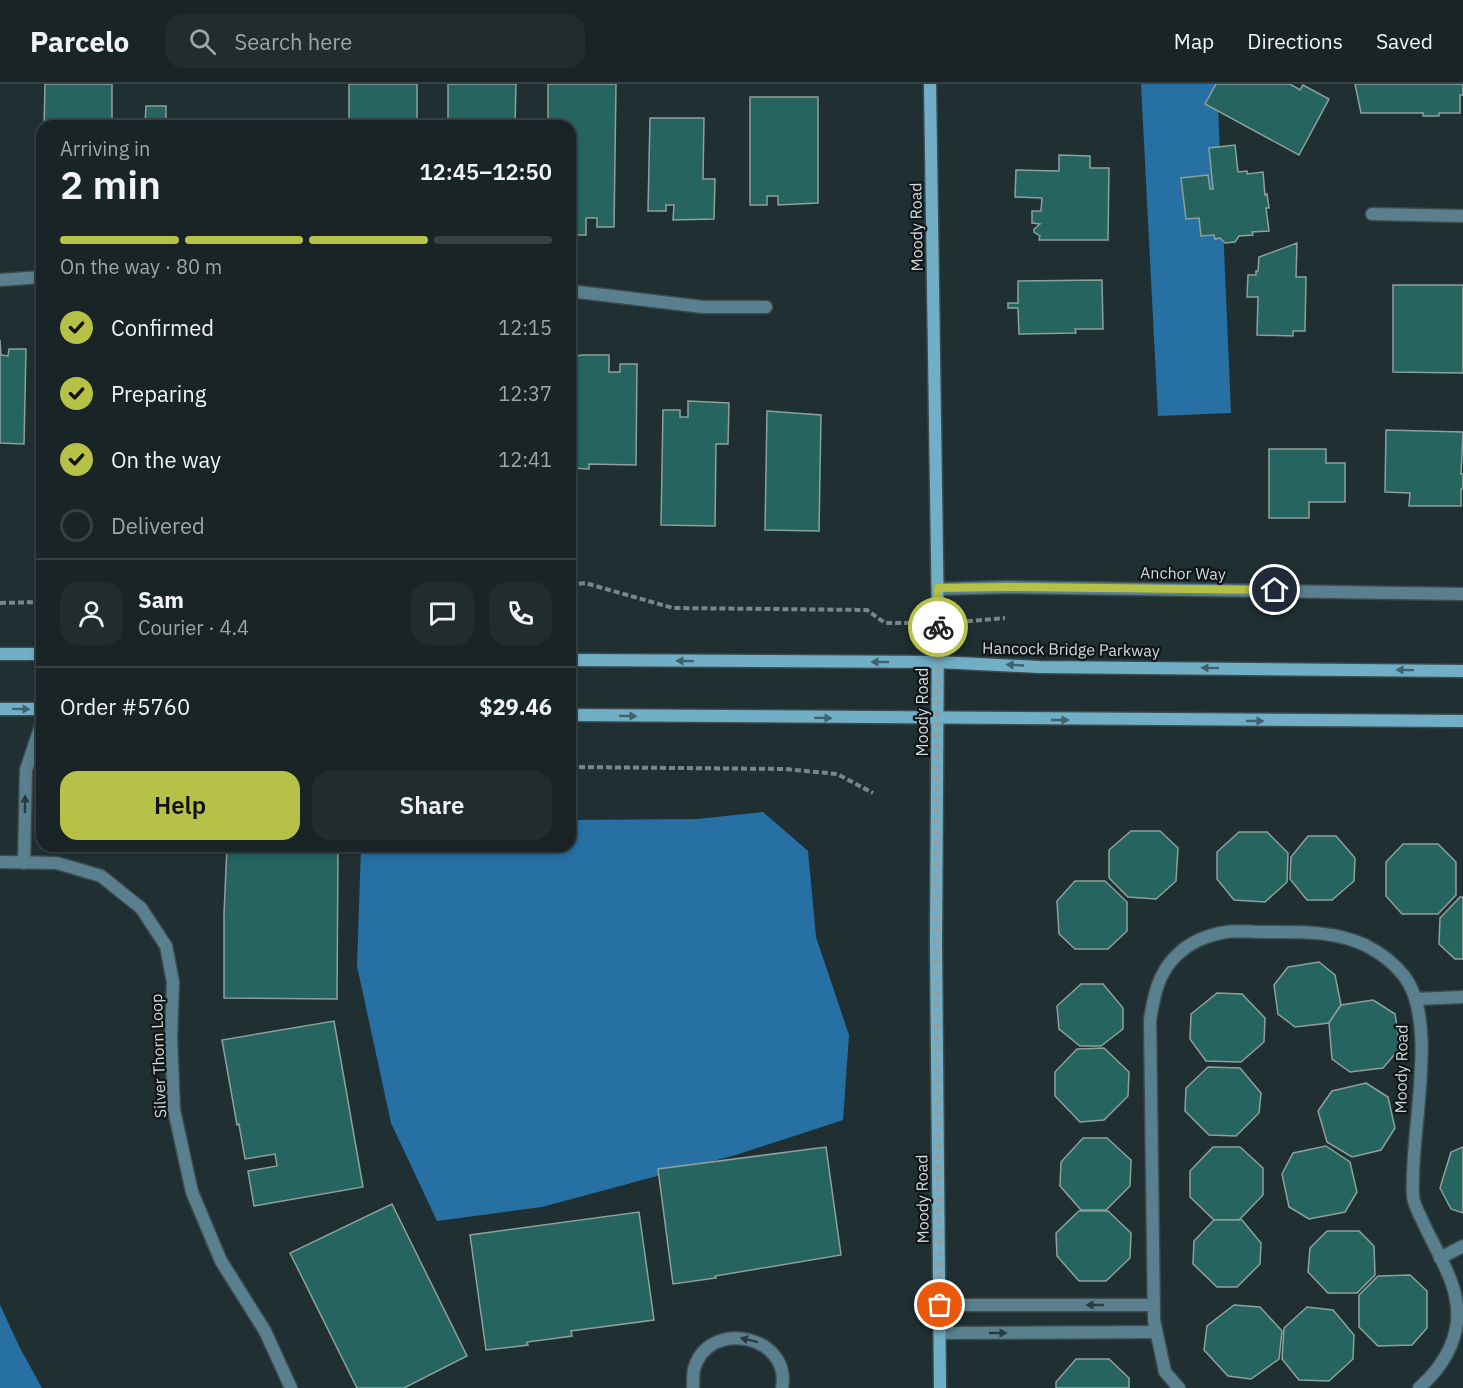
<!DOCTYPE html>
<meta charset="utf-8">
<style>
:root{--surface:#182426;--page:#212c2e;--text:#f1f3f6;--muted:#9fa4a7;--line:#364143;--accent:#b6c148}
body{margin:0;font-family:"IBM Plex Sans",sans-serif;background:var(--page);color:var(--text);height:100vh;display:flex;flex-direction:column;font-size:22px;white-space:nowrap}
*{box-sizing:border-box;margin:0}
p{font-size:20px;color:var(--muted)}
.icon{flex:none;width:33px;height:33px;fill:none;stroke:currentColor;stroke-width:2;stroke-linecap:round;stroke-linejoin:round}
.map{position:relative;flex:1;overflow:hidden}
.drawer{position:absolute;left:36px;top:36px;width:540px;height:732px;display:flex;flex-direction:column;background:var(--surface);border-radius:18px;box-shadow:0 3px 9px #0003,0 0 0 2px var(--line)}
.drawer>*{flex:none}
.pin{position:absolute;display:grid;place-items:center;width:51px;height:51px;color:#fff;margin:-26px;border:3px solid #fff;border-radius:50%;box-shadow:0 2px 6px #0007}
.courier{position:absolute;display:grid;place-items:center;width:60px;height:60px;margin:-30px;border:4px solid #b6c148;border-radius:50%;background:#fff;color:#222;box-shadow:0 2px 8px #0007}
.summary em{font-style:normal;font-weight:600}
.summary div{display:flex;flex-direction:column-reverse}
.summary{display:flex;align-items:center;justify-content:space-between;height:102px;padding:0 24px}
h1{font-size:39px;font-weight:600;line-height:45px}
.bar{display:grid;grid-template-columns:repeat(4,1fr);gap:9px 6px;align-content:center;height:72px;padding:0 24px}
.bar i{height:8px;border-radius:4px;background:var(--line)}
.bar .current{background:var(--accent)}
.bar p{grid-column:span 4}
.line{display:flex;align-items:center;gap:15px;padding:0 24px;border-top:2px solid var(--line)}
.line div{flex:1}
.round{display:grid;place-items:center;flex:none;width:63px;height:63px;border-radius:18px;background:var(--page)}
ol{padding:0 24px;list-style:none}
li{display:flex;align-items:center;gap:18px;height:66px}
li p{margin-inline-start:auto}
li .icon{padding:6px;border-radius:50%;background:var(--accent);color:#111;stroke-width:4}
li:last-child{color:var(--muted)}
li i{width:33px;height:33px;border:3px solid var(--line);border-radius:50%}
.primary-button{display:flex;gap:12px;margin-top:auto;padding:12px 24px}
.primary-button a{flex:1;height:69px;border-radius:18px;background:var(--accent);color:#111;font-size:24px;font-weight:600;line-height:69px;text-align:center}
.primary-button a+a{background:var(--page);color:var(--text)}
header{display:flex;align-items:center;gap:36px;box-sizing:border-box;height:84px;padding:0 30px;background:var(--surface);border-bottom:2px solid var(--line)}
header strong{font-size:28px}
nav{display:flex;gap:33px;margin-inline-start:auto;font-size:21px}
.search{width:420px;height:54px;background:var(--page);display:flex;align-items:center;gap:15px;box-sizing:border-box;padding:0 21px;border-radius:18px;color:var(--muted);font-size:22px}
.map>svg:first-child{display:block}
.water{fill:#2670a3}
.building{fill:#25645f;stroke:#8ea09e;stroke-width:1.5}
.lines{fill:none;stroke-linecap:round;stroke-linejoin:round}
.lane-casing{stroke:#3c4b4d;stroke-width:15}
.street-casing{stroke:#3c4b4d;stroke-width:15}
.secondary-casing{stroke:#3c4b4d;stroke-width:15}
.path{stroke:#7a8789;stroke-width:4;stroke-dasharray:6 3;stroke-linecap:butt}
.lane{stroke:#5a808f;stroke-width:12}
.street{stroke:#5a808f;stroke-width:12}
.secondary{stroke:#71afc7;stroke-width:12}
.oneway{fill:#40626f}
.oneway2{fill:#2a3b41}
.done{stroke:#939ea0;stroke-width:6;stroke-dasharray:0 10.8}
.route{stroke:#b6c148;stroke-width:8}
.labels{text-anchor:middle;stroke-width:4.5;stroke-linejoin:round;paint-order:stroke}
.street-label{font-size:16px;fill:#d1dadc;stroke:#101617}
</style>
<header>
<strong>Parcelo</strong>
<div class="search"><svg class="icon" aria-label="search" viewBox="0 0 24 24"><circle cx="10" cy="10" r="6"/><path d="M15 15l6 6"/></svg>Search here</div>
<nav><a>Map</a><a>Directions</a><a>Saved</a></nav>
</header>
<div class="map">
<svg width="1463" height="1304" viewBox="0 0 1463 1304">
<rect width="100%" height="100%" fill="#203032"/>
<g class="water">
<path d="M1141,0H1217L1231,329L1158,332Z"/>
<path d="M763,728L808,767L816,853L849,951L843,1036L739,1070L542,1123L437,1137L391,1039L357,882L361,762H570V736L697,735Z"/>
<path d="M0,1221L20,1264L42,1304H0Z"/>
</g>
<g class="building">
<path d="M45,0H112V42H44Z"/>
<rect x="349" y="0" width="68" height="42"/>
<path d="M448,0H516L515,42H448Z"/>
<path d="M548,0H616L614,143H597V134H586V151H570V42H548Z"/>
<path d="M1216,0H1290L1300,6L1303,1L1329,15L1299,71L1205,20Z"/>
<path d="M1355,0H1463V11H1460V29H1439V32H1423V29H1361Z"/>
<path d="M750,13H818V119L778,121V112H767V121H750Z"/>
<path d="M146,22H166V37L213,38V42H145Z"/>
<path d="M650,34H704L703,95H715L714,135L673,136L674,121H666V127H648Z"/>
<path d="M1235,61L1238,88L1247,87V90L1263,88L1265,111L1267,110L1269,124H1266L1269,147L1252,148L1253,151L1239,152L1235,158L1225,159L1220,154L1215,155L1214,151L1201,152L1199,134L1186,135L1181,94L1208,91L1210,105H1213L1209,64Z"/>
<path d="M1059,71L1090,72V84H1109L1108,156H1039L1040,152L1034,148V145L1040,140L1032,139V127H1041L1042,114L1015,113L1016,86L1059,87Z"/>
<path d="M1297,159L1296,193H1306L1305,247H1293V252L1257,251L1258,213H1247L1248,191H1256V187H1258L1259,173Z"/>
<path d="M1102,196L1103,245H1075L1076,249L1019,250L1018,224H1008V219H1018V197Z"/>
<path d="M1393,201H1463V289L1393,288Z"/>
<path d="M0,256L1,271L8,272L9,265H26L24,360L0,359Z"/>
<path d="M582,271H609V288H620V280H637L636,381L589,380V385L570,384V273Z"/>
<path d="M688,317L729,319L728,360H716L715,442L661,441L663,326H680V333H688Z"/>
<path d="M767,327L821,331L819,447L765,446Z"/>
<path d="M1386,346L1463,348L1461,390H1463V405H1461V422H1409L1410,409L1385,408Z"/>
<path d="M1269,365H1326V379H1345V418H1309V434H1269Z"/>
<path d="M1131,747H1160L1178,764L1176,797L1156,815L1128,813L1109,794V766Z"/>
<path d="M1239,748H1267L1288,769L1287,798L1265,818L1234,816L1217,795V768Z"/>
<path d="M1308,752H1336L1355,774L1354,797L1332,816H1307L1290,795L1291,773Z"/>
<path d="M1403,760H1438L1456,778V811L1438,830H1402L1386,812V778Z"/>
<path d="M227,762H338L337,915L224,914V830Z"/>
<path d="M1075,797H1105L1127,818V847L1108,865H1075L1059,850L1057,817Z"/>
<path d="M1460,813H1463V875H1455L1439,860L1440,834Z"/>
<path d="M1319,878L1335,891L1341,921L1329,939L1295,943L1278,930L1274,901L1288,883Z"/>
<path d="M1081,900H1103L1123,924V945L1101,962H1080L1059,945L1057,922Z"/>
<path d="M1217,909L1242,910L1265,934L1264,958L1241,978L1206,977L1190,955L1191,930Z"/>
<path d="M1373,916L1395,930L1400,964L1383,984L1350,988L1332,975L1329,939L1341,921Z"/>
<path d="M334,937L363,1103L254,1122L248,1087L277,1082L275,1070L245,1075L239,1040L237,1041L222,956Z"/>
<path d="M1104,964L1129,988L1128,1012L1104,1036L1080,1038L1055,1012V988L1077,965Z"/>
<path d="M1208,983L1240,984L1261,1009L1259,1029L1236,1052L1209,1051L1185,1027L1186,1004Z"/>
<path d="M1366,999L1388,1013L1395,1044L1381,1066L1352,1073L1327,1058L1318,1027L1332,1007Z"/>
<path d="M1083,1054H1107L1131,1076L1130,1102L1106,1126H1081L1060,1102L1061,1078Z"/>
<path d="M1326,1062L1350,1078L1357,1108L1345,1128L1309,1135L1289,1123L1282,1090L1293,1069Z"/>
<path d="M826,1063L841,1171L715,1192L716,1194L673,1200L658,1085Z"/>
<path d="M1213,1063H1240L1263,1084V1111L1239,1136H1214L1190,1113V1087Z"/>
<path d="M1463,1063V1129L1451,1125L1440,1104L1451,1068Z"/>
<path d="M392,1120L467,1272L404,1304H357L290,1169Z"/>
<path d="M1079,1127H1108L1131,1149L1130,1174L1106,1197H1079L1057,1172L1056,1149Z"/>
<path d="M639,1128L654,1236L571,1247L572,1252L527,1258L528,1261L486,1266L470,1151Z"/>
<path d="M1214,1136H1242L1261,1159L1260,1180L1237,1203H1217L1193,1180L1194,1157Z"/>
<path d="M1327,1147H1359L1374,1162L1375,1191L1357,1209H1328L1308,1188L1310,1164Z"/>
<path d="M1410,1191L1427,1207V1244L1412,1261L1378,1262L1359,1243V1211L1378,1192Z"/>
<path d="M1234,1221L1260,1223L1282,1247L1279,1275L1251,1295L1228,1292L1204,1266L1207,1242Z"/>
<path d="M1307,1223L1333,1226L1354,1251L1353,1275L1329,1297L1299,1296L1282,1275L1284,1244Z"/>
<path d="M1076,1275H1109L1129,1294V1304H1056V1298Z"/>
</g>
<g class="lines">
<g class="lane-casing">
<g id="lane">
<path d="M1416,915L1463,913"/>
<path d="M1440,1174L1463,1162"/>
<path d="M940,1221H1154"/>
<path d="M940,1249L1156,1248"/>
<path d="M1179,1304L1165,1288L1154,1236L1150,936C1154,911 1158,889 1177,871C1190,858 1208,851 1226,848C1237,846 1250,848 1262,848C1296,848 1333,846 1365,861C1379,868 1394,879 1404,892C1440,938 1409,1053 1413,1111C1413,1120 1419,1129 1422,1136C1436,1168 1461,1202 1457,1238C1454,1264 1438,1287 1419,1304"/>
</g>
</g>
<g class="street-casing">
<g id="street">
<path d="M1372,130L1463,132"/>
<path d="M0,196L42,193"/>
<path d="M570,207L703,223H766"/>
<path d="M938,505L1007,503L1463,510"/>
<path d="M0,778L57,779L101,792L141,824L166,862L173,898L171,954L174,1026L192,1108L221,1177L265,1247L291,1304"/>
<path d="M24,779L26,686L42,638"/>
<path d="M693,1304C693,1298 693,1291 694,1285C709,1233 792,1252 782,1304"/>
</g>
</g>
<g class="secondary-casing">
<g id="secondary">
<path d="M930,0L938,539L936,860L940,1304"/>
<path d="M0,570H42"/>
<path d="M570,576L938,578L1039,583L1463,587"/>
<path d="M0,625H42"/>
<path d="M570,631L1463,637"/>
</g>
</g>
<g class="path">
<path d="M570,501L585,499L673,524L867,526L885,539H918"/>
<path d="M0,519L42,518"/>
<path d="M958,538L1005,534"/>
<path d="M570,683L785,685L837,690L873,709"/>
</g>
<use href="#lane" class="lane"/>
<use href="#street" class="street"/>
<use href="#secondary" class="secondary"/>
</g>
<defs><path id="oneway-solid" d="M-6-.8H1V-3.2L6.5 0L1 3.2V.8H-6Z" transform="scale(1.5)"/></defs>
<g class="oneway">
<use href="#oneway-solid" transform="translate(685 577) rotate(-179)"/>
<use href="#oneway-solid" transform="translate(880 578) rotate(-180)"/>
<use href="#oneway-solid" transform="translate(1015 581) rotate(-177)"/>
<use href="#oneway-solid" transform="translate(1210 584) rotate(-179)"/>
<use href="#oneway-solid" transform="translate(1405 586) rotate(-179)"/>
<use href="#oneway-solid" transform="translate(21 625) rotate(1)"/>
<use href="#oneway-solid" transform="translate(628 632) rotate(1)"/>
<use href="#oneway-solid" transform="translate(823 634) rotate(1)"/>
<use href="#oneway-solid" transform="translate(1060 636)"/>
<use href="#oneway-solid" transform="translate(1255 637)"/>
</g>
<g class="oneway2">
<use href="#oneway-solid" transform="translate(25 720) rotate(-89)"/>
<use href="#oneway-solid" transform="translate(1095 1221) rotate(180)"/>
<use href="#oneway-solid" transform="translate(998 1249)"/>
<use href="#oneway-solid" transform="translate(749 1256) rotate(-166)"/>
</g>
<g class="lines">
<path class="done" d="M938,543L936,860L940,1221"/>
<path class="route" d="M938,543V504L1007,503L1275,506"/>
</g>
<g class="labels">
<g class="street-label">
<text transform="translate(916 143) rotate(-91)" y="6">Moody Road</text>
<text transform="translate(1183 489) rotate(1)" y="6">Anchor Way</text>
<text transform="translate(1071 565) rotate(1)" y="6">Hancock Bridge Parkway</text>
<text transform="translate(922 628) rotate(-90)" y="6">Moody Road</text>
<text transform="translate(158 972) rotate(-92)" y="6">Silver Thorn Loop</text>
<text transform="translate(1401 985) rotate(-89)" y="6">Moody Road</text>
<text transform="translate(922 1115) rotate(-91)" y="6">Moody Road</text>
</g>
</g>
</svg>
<div class="pin" style="left:940px;top:1221px;background:#ea580c"><svg class="icon" aria-label="bag" viewBox="0 0 24 24"><path d="M5 8h14l-1 12H6zM9 8a3 3 0 0 1 6 0"/></svg></div>
<div class="pin" style="left:1275px;top:506px;background:#1f2937"><svg class="icon" aria-label="home" viewBox="0 0 24 24"><path d="M3 11l9-7 9 7M6 9v11h12V9"/></svg></div>
<div class="courier" style="left:938px;top:543px"><svg class="icon" aria-label="bike" viewBox="0 0 24 24"><circle cx="6" cy="16" r="4"/><circle cx="18" cy="16" r="4"/><path d="M6 16l4-8h5l3 8M10 8l3 8H6M13 5h3"/></svg></div>
<section class="drawer">
<div class="summary"><div><h1>2 min</h1><p>Arriving in</p></div><em>12:45–12:50</em></div>
<div class="bar"><i class="current"></i><i class="current"></i><i class="current"></i><i></i><p>On the way · 80 m</p></div>
<ol>
<li><svg class="icon" aria-label="check" viewBox="0 0 24 24"><path d="M5 12l5 5 9-10"/></svg>Confirmed<p>12:15</p></li>
<li><svg class="icon" aria-label="check" viewBox="0 0 24 24"><path d="M5 12l5 5 9-10"/></svg>Preparing<p>12:37</p></li>
<li><svg class="icon" aria-label="check" viewBox="0 0 24 24"><path d="M5 12l5 5 9-10"/></svg>On the way<p>12:41</p></li>
<li><i></i>Delivered</li>
</ol>
<div class="line" style="height:108px"><a class="round"><svg class="icon" aria-label="person" viewBox="0 0 24 24"><circle cx="12" cy="8" r="4"/><path d="M4 21q1-7 8-7t8 7"/></svg></a><div><b>Sam</b><p>Courier · 4.4</p></div><a class="round"><svg class="icon" aria-label="chat" viewBox="0 0 24 24"><path d="M4 5h16v11H9l-5 4z"/></svg></a><a class="round"><svg class="icon" aria-label="phone" viewBox="0 0 24 24"><path d="M5 4h4l2 5-3 2q2 4 5 5l2-3 5 2v4C11 20 4 13 5 4z"/></svg></a></div>
<div class="line" style="height:78px"><div>Order #5760</div><b>$29.46</b></div>
<div class="primary-button"><a>Help</a><a>Share</a></div>
</section>
</div>
